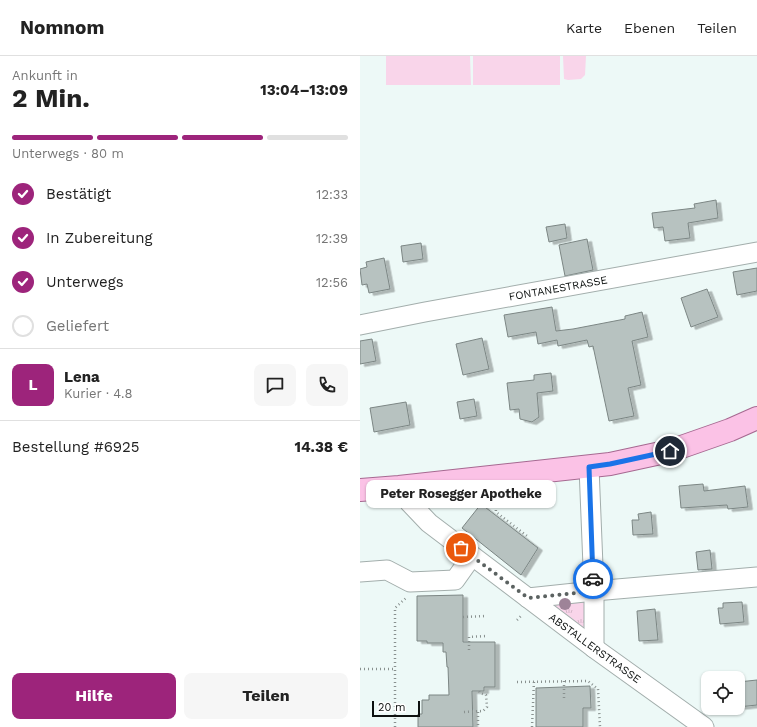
<!DOCTYPE html>
<html lang="de">
<meta charset="utf-8">
<style>
:root{--surface:#fff;--page:#f6f6f6;--text:#222;--muted:#767676;--line:#e0e0e0;--accent:#9d247b}
body{margin:0;font-family:"Work Sans",sans-serif;background:var(--page);color:var(--text);height:100vh;display:flex;flex-direction:column;font-size:15px;white-space:nowrap}
*{box-sizing:border-box;margin:0}
p{font-size:13px;color:var(--muted)}
.icon{flex:none;width:22px;height:22px;fill:none;stroke:currentColor;stroke-width:2;stroke-linecap:round;stroke-linejoin:round}
.map{position:relative;flex:1;overflow:hidden}
.side{display:flex;flex-direction:column;background:var(--surface);width:360px}
.side>*{flex:none}
.buttons{position:absolute;left:341px;top:615px;display:grid;gap:8px}
.buttons a{display:grid;place-items:center;width:44px;height:44px;border-radius:8px;background:var(--surface);box-shadow:0 1px 3px #0004;font-size:20px}
.scale{position:absolute;left:12px;bottom:10px;width:48px;box-sizing:border-box;padding-left:4px;border:2px solid #0d1110;border-top:0;font-size:11px;line-height:14px;white-space:nowrap;color:#0d1110;-webkit-text-stroke:3px #fff;paint-order:stroke}
.pin{position:absolute;display:grid;place-items:center;width:34px;height:34px;color:#fff;margin:-17px;border:2px solid #fff;border-radius:50%;box-shadow:0 1px 4px #0007}
.courier{position:absolute;display:grid;place-items:center;width:40px;height:40px;margin:-20px;border:3px solid #1a73e8;border-radius:50%;background:#fff;color:#222;box-shadow:0 1px 5px #0007}
.bubble{position:absolute;height:28px;border-radius:8px;background:var(--surface);box-shadow:0 1px 3px #0004;font-size:13px;font-weight:700;line-height:28px;text-align:center}
.headline em{font-style:normal;font-weight:700}
.headline div{display:flex;flex-direction:column-reverse}
.headline{display:flex;align-items:center;justify-content:space-between;height:68px;padding:0 12px}
h1{font-size:26px;font-weight:700;line-height:30px}
.bar{display:grid;grid-template-columns:repeat(4,1fr);gap:6px 4px;align-content:center;height:48px;padding:0 12px}
.bar i{height:5px;border-radius:3px;background:var(--line)}
.bar .selected{background:var(--accent)}
.bar p{grid-column:span 4}
.line{display:flex;align-items:center;gap:10px;padding:0 12px;border-top:1px solid var(--line)}
.line div{flex:1}
.round{display:grid;place-items:center;flex:none;width:42px;height:42px;border-radius:8px;background:var(--page)}
ol{padding:0 12px;list-style:none}
li{display:flex;align-items:center;gap:12px;height:44px}
li p{margin-inline-start:auto}
li .icon{padding:4px;border-radius:50%;background:var(--accent);color:#fff;stroke-width:4}
li:last-child{color:var(--muted)}
li i{width:22px;height:22px;border:2px solid var(--line);border-radius:50%}
.cta{display:flex;gap:8px;margin-top:auto;padding:8px 12px}
.cta a{flex:1;height:46px;border-radius:8px;background:var(--accent);color:#fff;font-size:16px;font-weight:700;line-height:46px;text-align:center}
.cta a+a{background:var(--page);color:var(--text)}
header{display:flex;align-items:center;gap:24px;box-sizing:border-box;height:56px;padding:0 20px;background:var(--surface);border-bottom:1px solid var(--line)}
header strong{font-size:19px}
nav{display:flex;gap:22px;margin-inline-start:auto;font-size:14px}
main{display:flex;flex:1;min-height:0}
.map>svg:first-child{display:block}
.grass{fill:url(#grass-tufts)}
.garden{fill:#f9d5ea}
.building{fill:#b7c2c0;stroke:#7c8684;filter:url(#shadow)}
.lines{fill:none;stroke-linecap:round;stroke-linejoin:round}
.minor-casing{stroke:#a3aeac;stroke-width:21}
.major-casing{stroke:#a66991;stroke-width:24}
.path{stroke:#89918f;stroke-width:2.5;stroke-dasharray:1 3;stroke-linecap:butt}
.minor{stroke:#fff;stroke-width:19}
.major{stroke:#fbc2e6;stroke-width:22}
.tree{fill:#9e8398}
.done{stroke:#5b6261;stroke-width:4;stroke-dasharray:0 7.2}
.route{stroke:#1a73e8;stroke-width:5}
.labels{text-anchor:middle;stroke-width:3;stroke-linejoin:round;paint-order:stroke}
.street-label{font-size:11px;fill:#0d1110;stroke:#fff}
</style>
<header>
<strong>Nomnom</strong>
<nav><a>Karte</a><a>Ebenen</a><a>Teilen</a></nav>
</header>
<main>
<section class="side">
<div class="headline"><div><h1>2 Min.</h1><p>Ankunft in</p></div><em>13:04–13:09</em></div>
<div class="bar"><i class="selected"></i><i class="selected"></i><i class="selected"></i><i></i><p>Unterwegs · 80 m</p></div>
<ol>
<li><svg class="icon" aria-label="check" viewBox="0 0 24 24"><path d="M5 12l5 5 9-10"/></svg>Bestätigt<p>12:33</p></li>
<li><svg class="icon" aria-label="check" viewBox="0 0 24 24"><path d="M5 12l5 5 9-10"/></svg>In Zubereitung<p>12:39</p></li>
<li><svg class="icon" aria-label="check" viewBox="0 0 24 24"><path d="M5 12l5 5 9-10"/></svg>Unterwegs<p>12:56</p></li>
<li><i></i>Geliefert</li>
</ol>
<div class="line" style="height:72px"><b class="round" style="background:var(--accent);color:#fff">L</b><div><b>Lena</b><p>Kurier · 4.8</p></div><a class="round"><svg class="icon" aria-label="chat" viewBox="0 0 24 24"><path d="M4 5h16v11H9l-5 4z"/></svg></a><a class="round"><svg class="icon" aria-label="phone" viewBox="0 0 24 24"><path d="M5 4h4l2 5-3 2q2 4 5 5l2-3 5 2v4C11 20 4 13 5 4z"/></svg></a></div>
<div class="line" style="height:52px"><div>Bestellung #6925</div><b>14.38 €</b></div>
<div class="cta"><a>Hilfe</a><a>Teilen</a></div>
</section>
<div class="map">
<svg width="397" height="671" viewBox="0 0 397 671">
<defs>
<pattern id="grass-tufts" width="24" height="20" patternUnits="userSpaceOnUse"><rect width="24" height="20" fill="#f9d5ea"/><path d="M3 7l-1-3M5 7V3M7 7l1-3M15 17l-1-3M17 17v-4M19 17l1-3" fill="none" stroke="#d4b6c8"/></pattern>
<filter id="shadow"><feDropShadow dx="4.5" dy="2.5" stdDeviation="0" flood-color="#0004"/></filter>
</defs>
<rect width="100%" height="100%" fill="#edf9f7"/>
<path class="grass" d="M224,545L226,556L225,570L221,572L191,550L193,548Z"/>
<g class="garden">
<path d="M26,0H110L111,29H26Z"/>
<rect x="113" y="0" width="87" height="29"/>
<path d="M203,0H226L225,19L221,23L208,24L204,23Z"/>
</g>
<g class="building">
<path d="M356,144L358,162L328,167L330,182L305,185L303,171L294,172L292,157L335,152L334,148Z"/>
<path d="M205,168L207,182L189,186L186,171Z"/>
<path d="M227,183L233,214L205,220L199,189Z"/>
<path d="M61,187L63,203L43,206L41,190Z"/>
<path d="M24,202L30,233L9,237L7,228L2,229L0,213L7,211L6,206Z"/>
<path d="M397,212V235L377,239L373,216Z"/>
<path d="M347,233L358,261L331,271L321,242Z"/>
<path d="M192,251L196,275L213,273L265,263V260L282,256L288,281L272,285L281,329L268,332L274,360L249,365L233,290L229,291L227,284L198,290L197,284L178,288L176,276L148,281L144,259Z"/>
<path d="M122,282L129,313L103,319L96,288Z"/>
<path d="M12,283L16,305L0,308V285Z"/>
<path d="M191,317L193,335L177,337L179,361L172,366L160,363L159,353L150,354L147,327L174,324V319Z"/>
<path d="M114,343L117,360L100,363L97,346Z"/>
<path d="M46,346L50,369L14,376L10,352Z"/>
<path d="M343,428L344,435L385,430L388,451L368,453L367,449L321,452L319,430Z"/>
<path d="M121,448L178,492L161,519L102,472Z"/>
<path d="M291,456L293,478L273,479L272,464H279L278,458Z"/>
<path d="M350,494L352,513L338,514L336,496Z"/>
<path d="M103,539V586H135V631H124V635H112L113,671H58V658H62V644H69V639H89L88,611H87L86,596H83V587H67V585H57V540Z"/>
<path d="M382,546L384,566L360,568L358,552H363V547Z"/>
<path d="M295,553L298,584L279,585L277,555Z"/>
<path d="M397,624V649L378,651V626Z"/>
<path d="M230,630L231,652H223V671H176V632Z"/>
</g>
<g class="lines">
<g class="minor-casing">
<g id="minor">
<path d="M0,269L65,256L397,196"/>
<path d="M229,411L234,535V592"/>
<path d="M39,431L50,447L69,467L234,592L344,671"/>
<path d="M0,516L27,514L50,526L95,524L112,500"/>
<path d="M168,542L234,535L397,521"/>
</g>
</g>
<g class="major-casing">
<path id="major" d="M0,434L39,431L250,408L310,395L370,374L397,362"/>
</g>
<g class="path">
<path d="M135,442L136,456L167,480"/>
<path d="M103,561L126,560"/>
<path d="M157,564L162,559"/>
<path d="M109,594V581L127,580"/>
<path d="M0,613H35"/>
<path d="M204,625V643"/>
<path d="M157,626L228,625L238,633L240,671"/>
<path d="M104,656L123,655L127,651L126,639L120,637L119,635"/>
<path d="M118,656V671"/>
<path d="M35,671V552L46,542"/>
<path d="M172,671L174,625"/>
</g>
<use href="#minor" class="minor"/>
<use href="#major" class="major"/>
</g>
<circle class="tree" cx="205" cy="548" r="6"/>
<g class="lines">
<path class="done" d="M101,492L168,542L234,535L233,523"/>
<path class="route" d="M233,523L229,411L250,408L310,395"/>
</g>
<g class="labels">
<g class="street-label">
<text transform="translate(198 232) rotate(-10)" y="4">FONTANESTRASSE</text>
<text transform="translate(235 592) rotate(36)" y="4">ABSTALLERSTRASSE</text>
</g>
</g>
</svg>
<div class="buttons">
<a><svg class="icon" aria-label="locate" viewBox="0 0 24 24"><circle cx="12" cy="12" r="6"/><path d="M12 2v4M12 18v4M2 12h4M18 12h4"/></svg></a>
</div>
<div class="scale">20 m</div>
<div class="pin" style="left:101px;top:492px;background:#ea580c"><svg class="icon" aria-label="bag" viewBox="0 0 24 24"><path d="M5 8h14l-1 12H6zM9 8a3 3 0 0 1 6 0"/></svg></div>
<div class="pin" style="left:310px;top:395px;background:#1f2937"><svg class="icon" aria-label="home" viewBox="0 0 24 24"><path d="M3 11l9-7 9 7M6 9v11h12V9"/></svg></div>
<div class="courier" style="left:233px;top:523px"><svg class="icon" aria-label="car" viewBox="0 0 24 24"><path d="M5 17H2v-5l4-1 3-4h7l3 4 3 1v5h-3M9 17h6M6 11h13"/><circle cx="7" cy="17" r="2"/><circle cx="17" cy="17" r="2"/></svg></div>
<div class="bubble" style="left:6px;top:424px;width:190px">Peter Rosegger Apotheke</div>
</div>
</main>
